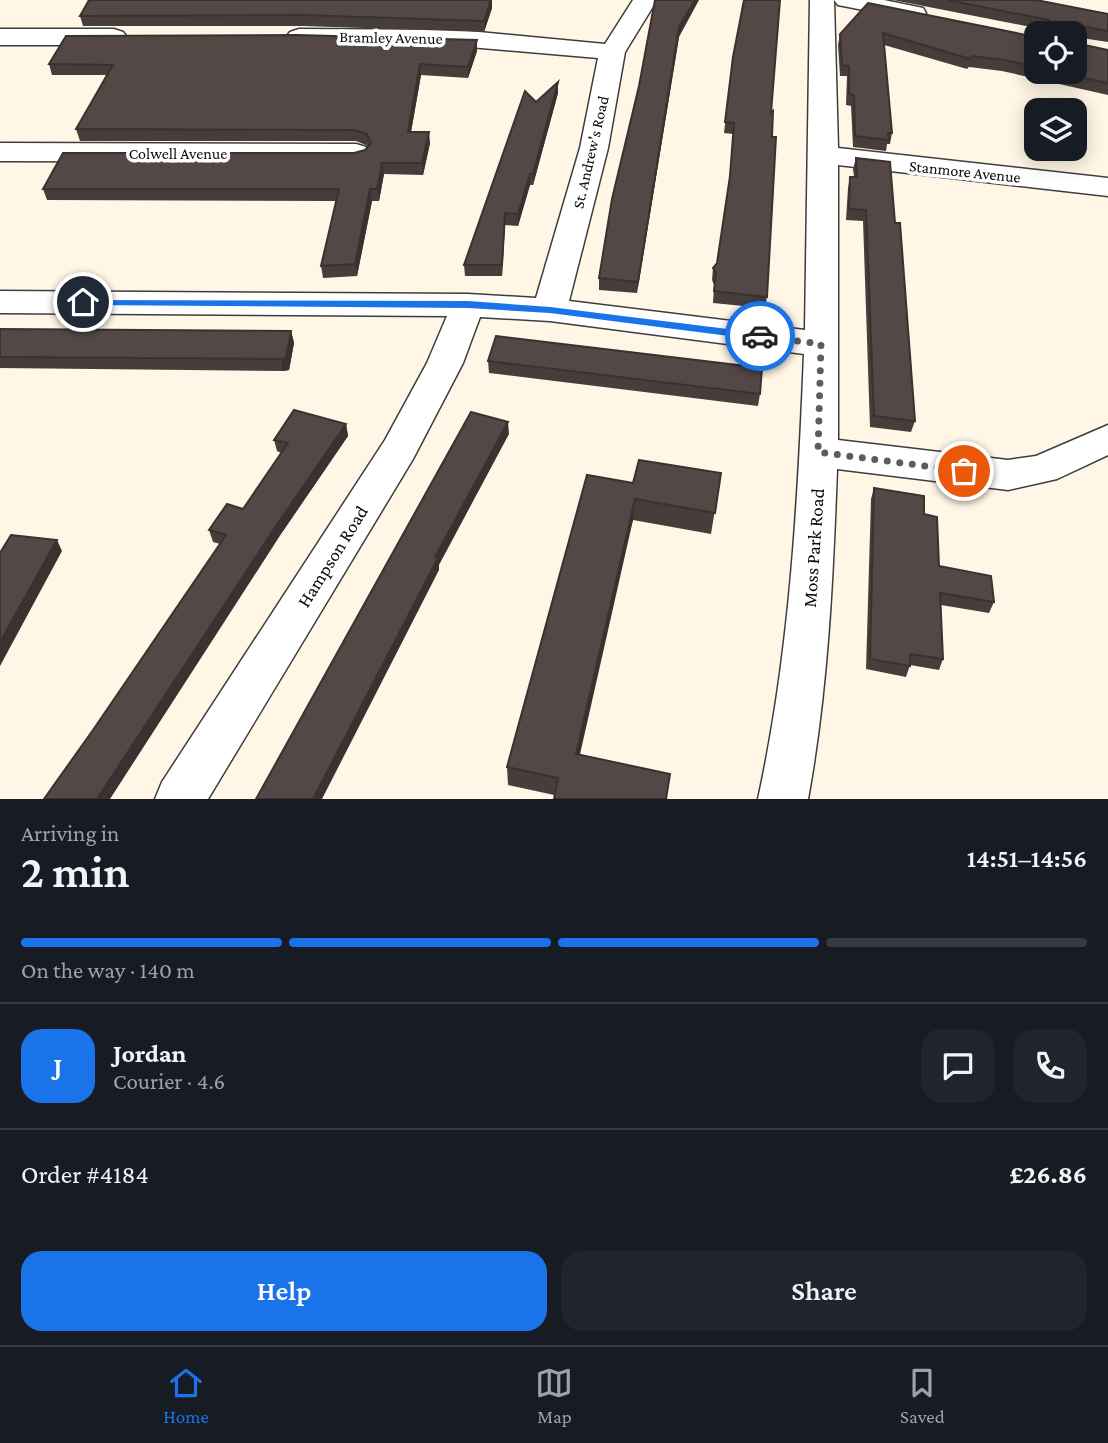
<!DOCTYPE html>
<meta charset="utf-8">
<style>
:root{--surface:#171b24;--page:#20242c;--text:#f1f3f6;--muted:#9ea1a6;--line:#363941;--accent:#1a73e8}
body{margin:0;font-family:"Crimson Pro",serif;background:var(--page);color:var(--text);height:100vh;display:flex;flex-direction:column;font-size:26px;white-space:nowrap}
*{box-sizing:border-box;margin:0}
p{font-size:23px;color:var(--muted)}
.icon{flex:none;width:38px;height:38px;fill:none;stroke:currentColor;stroke-width:2;stroke-linecap:round;stroke-linejoin:round}
.map{position:relative;height:799px;overflow:hidden}
.details{display:flex;flex-direction:column;background:var(--surface);flex:1}
.details>*{flex:none}
.tools{position:absolute;left:1024px;top:21px;display:grid;gap:14px}
.tools a{display:grid;place-items:center;width:63px;height:63px;border-radius:14px;background:var(--surface);box-shadow:0 4px 18px #0003;font-size:35px}
.pin{position:absolute;display:grid;place-items:center;width:60px;height:60px;color:#fff;margin:-30px;border:4px solid #fff;border-radius:50%;box-shadow:0 2px 7px #0007}
.courier{position:absolute;display:grid;place-items:center;width:70px;height:70px;margin:-35px;border:5px solid #1a73e8;border-radius:50%;background:#fff;color:#222;box-shadow:0 2px 9px #0007}
.summary em{font-style:normal;font-weight:600}
.summary div{display:flex;flex-direction:column-reverse}
.summary{display:flex;align-items:center;justify-content:space-between;height:119px;padding:0 21px}
h1{font-size:46px;font-weight:600;line-height:52px}
.bar{display:grid;grid-template-columns:repeat(4,1fr);gap:10px 7px;align-content:center;height:84px;padding:0 21px}
.bar i{height:9px;border-radius:5px;background:var(--line)}
.bar .selected{background:var(--accent)}
.bar p{grid-column:span 4}
.line{display:flex;align-items:center;gap:18px;padding:0 21px;border-top:2px solid var(--line)}
.line div{flex:1}
.round{display:grid;place-items:center;flex:none;width:74px;height:74px;border-radius:21px;background:var(--page)}
.primary-button{display:flex;gap:14px;margin-top:auto;padding:14px 21px}
.primary-button a{flex:1;height:80px;border-radius:21px;background:var(--accent);color:#fff;font-size:28px;font-weight:600;line-height:80px;text-align:center}
.primary-button a+a{background:var(--page);color:var(--text)}
.tab-bar{display:flex;justify-content:space-around;align-items:center;height:98px;border-top:2px solid var(--line);background:var(--surface);font-size:19px;color:var(--muted)}
.tab-bar a{display:grid;justify-items:center;gap:4px}
.tab-bar .selected{color:var(--accent)}
.map>svg:first-child{display:block}
.lines{fill:none;stroke-linecap:round;stroke-linejoin:round}
.street-casing{stroke:#3d3d3d;stroke-width:3}
.street{fill:#fff;fill-rule:evenodd}
.wall{fill:#473e3b}
.shaded-wall{fill:#3a3230}
.building{fill:#534845;stroke:#3a3230;stroke-width:2}
.route{fill:#1a73e8}
.done{stroke:#605d57;stroke-width:7;stroke-dasharray:0 12.6}
.labels{text-anchor:middle;stroke-width:7;stroke-linejoin:round;paint-order:stroke}
.far-street-label{font-size:16px;fill:#0a0a0a;stroke:#fff}
.street-label{font-size:19px;fill:#0a0a0a;stroke:#fff}
</style>
<div class="map">
<svg width="1108" height="799" viewBox="0 0 1108 799">
<rect width="100%" height="100%" fill="#fff6e6"/>
<g class="lines">
<g class="street-casing">
<g id="street">
<path d="M633,0H657L625,52L608,148L569,301L805,330L810,0H834L838,148L1108,178V196L838,165V440L1008,460L1036,456L1108,425V455L1057,479L1008,490L837,469C833,579 828,690 808,799H758C790,653 798,502 804,354L550,321L480,317L463,363L413,459L208,799H155L162,782L385,440L427,363L447,316L0,313V291L468,294L536,298L580,148L598,58L458,46L299,45L290,42L286,37L290,32L299,29L458,30L605,44Z"/>
<path d="M834,0H884L923,8L926,13L923,18L914,20L838,5Z"/>
<path d="M0,29H114L123,32L127,37L123,42L114,45H0Z"/>
<path d="M0,143L356,144L366,147L370,153L366,159L356,162L0,161Z"/>
</g>
</g>
<use href="#street" class="street"/>
</g>
<g class="wall">
<path d="M89,0H492V8L484,32L303,26H83L80,16Z"/>
<path d="M893,0H1036L1108,14V42L1075,37V43L1108,50V95L1002,71L969,67L967,69L884,45L892,133L890,144H887L886,151L853,147L851,106L846,105L847,76H840L838,45L840,34L868,3L1036,37V72H1074V33H1039L1041,29Z"/>
<path d="M679,37L637,293L599,290V278L639,86Z"/>
<path d="M477,51L468,78L421,75L411,132L430,143L423,175L384,174L379,201H372L357,276L323,278L321,266L336,201L47,200L43,189L354,153L365,150L368,146L356,141H80L76,129L106,75H52L49,64Z"/>
<path d="M733,57L771,113L767,297L765,308L713,303L714,285L712,280L713,268L717,263L729,183L733,134L724,133Z"/>
<path d="M558,82V93L533,185H530L518,226L505,225L502,276H465L464,265L536,102Z"/>
<path d="M856,158L895,223L915,421L911,432L870,427L863,221L846,220L848,188L850,177H854L853,169Z"/>
<path d="M0,329L291,331L294,343L289,370L283,371L0,368Z"/>
<path d="M488,361L760,394L758,406L489,373Z"/>
<path d="M346,424L348,436L283,531L93,730L220,544L213,542L209,530L243,509L281,453L277,451L274,440Z"/>
<path d="M721,473L711,534L633,520L554,795L508,785L507,767L633,483Z"/>
<path d="M874,488L924,514L939,566L994,602L989,613L941,605L943,659L939,670L910,665L906,677L866,669L871,499Z"/>
</g>
<g class="shaded-wall">
<path d="M491,0H492V8L484,32V21Z"/>
<path d="M695,0H699L679,37L637,293L638,282L679,27Z"/>
<path d="M477,40V51L468,78V67Z"/>
<path d="M420,64L421,75L409,143L408,132Z"/>
<path d="M558,82V93L533,185V174Z"/>
<path d="M429,132L430,143L423,175L422,163Z"/>
<path d="M382,163L384,174L379,201L377,189Z"/>
<path d="M530,174V185L518,226V214Z"/>
<path d="M370,189L372,201L357,276L355,264Z"/>
<path d="M505,213V225L502,276V265Z"/>
<path d="M291,331L294,343L289,370L283,371L281,359Z"/>
<path d="M508,422L509,434L439,565V570L322,799H313L435,557Z"/>
<path d="M346,424L348,436L283,531L110,799H97L280,520Z"/>
<path d="M635,499L633,520L576,772V754Z"/>
<path d="M57,540L62,551L0,666V642Z"/>
</g>
<g class="building">
<path d="M89,0H491L484,21L301,15L80,16Z"/>
<path d="M655,0H695L679,27L638,282L599,278L612,199L639,86Z"/>
<path d="M744,0H780L771,113L773,111L772,137H776L767,297L714,291L716,273L713,268L717,263L730,176L734,123L725,122L733,57Z"/>
<path d="M947,0H1036L1108,14V31L1076,25L1075,43L1108,50V83L1057,72H1074V33H1042V25L1051,23L1049,20Z"/>
<path d="M868,3L1036,37V67L1005,60L972,56L970,59L883,33L892,133H888L889,140L855,136L854,95L849,94V66L842,65L840,34Z"/>
<path d="M298,35L477,40L468,67L420,64L408,132H429L422,163H382L377,189H370L355,264L321,266L339,189H43L63,153H354L365,150L371,143L367,134L354,130L76,129L113,65L49,64L66,36Z"/>
<path d="M558,82L533,174H530L518,214L505,213L502,265H464L525,91L536,102Z"/>
<path d="M856,158L890,162L895,223H900L915,421L874,416L866,210L849,209L850,177H857Z"/>
<path d="M0,329L291,331L286,358L281,359L0,357Z"/>
<path d="M496,336L762,368L760,394L488,361Z"/>
<path d="M294,410L346,424L280,520L97,799H44L93,730L226,535L209,530L227,504L243,509L288,443L274,440Z"/>
<path d="M471,412L508,422L435,557L438,558L313,799H256Z"/>
<path d="M639,460L721,473L715,513L635,499L576,754L670,774L666,799H554L558,778L507,767L587,475L633,483Z"/>
<path d="M874,488L924,496V514L937,517L939,566L991,576L994,602L940,593L943,659L910,654V666L870,659Z"/>
<path d="M11,535L57,540L0,642V553Z"/>
</g>
<path class="route" d="M79,300L468,301L550,307L760,333L765,336L760,340L550,313L468,308L83,305L78,302Z"/>
<g class="lines">
<path class="done" d="M760,336L821,344L818,452L964,471"/>
</g>
<g class="labels">
<g class="far-street-label">
<text transform="translate(391 37) rotate(1)" y="6">Bramley Avenue</text>
<text transform="translate(590 152) rotate(-77)" y="6">St. Andrew's Road</text>
<text x="178" y="159">Colwell Avenue</text>
<text transform="translate(965 171) rotate(6)" y="6">Stanmore Avenue</text>
</g>
<g class="street-label">
<text transform="translate(813 548) rotate(-86)" y="7">Moss Park Road</text>
<text transform="translate(332 556) rotate(-58)" y="7">Hampson Road</text>
</g>
</g>
</svg>
<div class="tools">
<a><svg class="icon" aria-label="locate" viewBox="0 0 24 24"><circle cx="12" cy="12" r="6"/><path d="M12 2v4M12 18v4M2 12h4M18 12h4"/></svg></a>
<a><svg class="icon" aria-label="layers" viewBox="0 0 24 24"><path d="M12 4l9 5-9 5-9-5zM3 14l9 5 9-5"/></svg></a>
</div>
<div class="pin" style="left:964px;top:471px;background:#ea580c"><svg class="icon" aria-label="bag" viewBox="0 0 24 24"><path d="M5 8h14l-1 12H6zM9 8a3 3 0 0 1 6 0"/></svg></div>
<div class="pin" style="left:83px;top:302px;background:#1f2937"><svg class="icon" aria-label="home" viewBox="0 0 24 24"><path d="M3 11l9-7 9 7M6 9v11h12V9"/></svg></div>
<div class="courier" style="left:760px;top:336px"><svg class="icon" aria-label="car" viewBox="0 0 24 24"><path d="M5 17H2v-5l4-1 3-4h7l3 4 3 1v5h-3M9 17h6M6 11h13"/><circle cx="7" cy="17" r="2"/><circle cx="17" cy="17" r="2"/></svg></div>
</div>
<section class="details">
<div class="summary"><div><h1>2 min</h1><p>Arriving in</p></div><em>14:51–14:56</em></div>
<div class="bar"><i class="selected"></i><i class="selected"></i><i class="selected"></i><i></i><p>On the way · 140 m</p></div>
<div class="line" style="height:126px"><b class="round" style="background:var(--accent);color:#fff">J</b><div><b>Jordan</b><p>Courier · 4.6</p></div><a class="round"><svg class="icon" aria-label="chat" viewBox="0 0 24 24"><path d="M4 5h16v11H9l-5 4z"/></svg></a><a class="round"><svg class="icon" aria-label="phone" viewBox="0 0 24 24"><path d="M5 4h4l2 5-3 2q2 4 5 5l2-3 5 2v4C11 20 4 13 5 4z"/></svg></a></div>
<div class="line" style="height:91px"><div>Order #4184</div><b>£26.86</b></div>
<div class="primary-button"><a>Help</a><a>Share</a></div>
</section>
<nav class="tab-bar">
<a class="selected"><svg class="icon" aria-label="home" viewBox="0 0 24 24"><path d="M3 11l9-7 9 7M6 9v11h12V9"/></svg>Home</a>
<a><svg class="icon" aria-label="map" viewBox="0 0 24 24"><path d="M3 6l6-2 6 2 6-2v14l-6 2-6-2-6 2zM9 4v14M15 6v14"/></svg>Map</a>
<a><svg class="icon" aria-label="saved" viewBox="0 0 24 24"><path d="M7 4h10v16l-5-4-5 4z"/></svg>Saved</a>
</nav>
